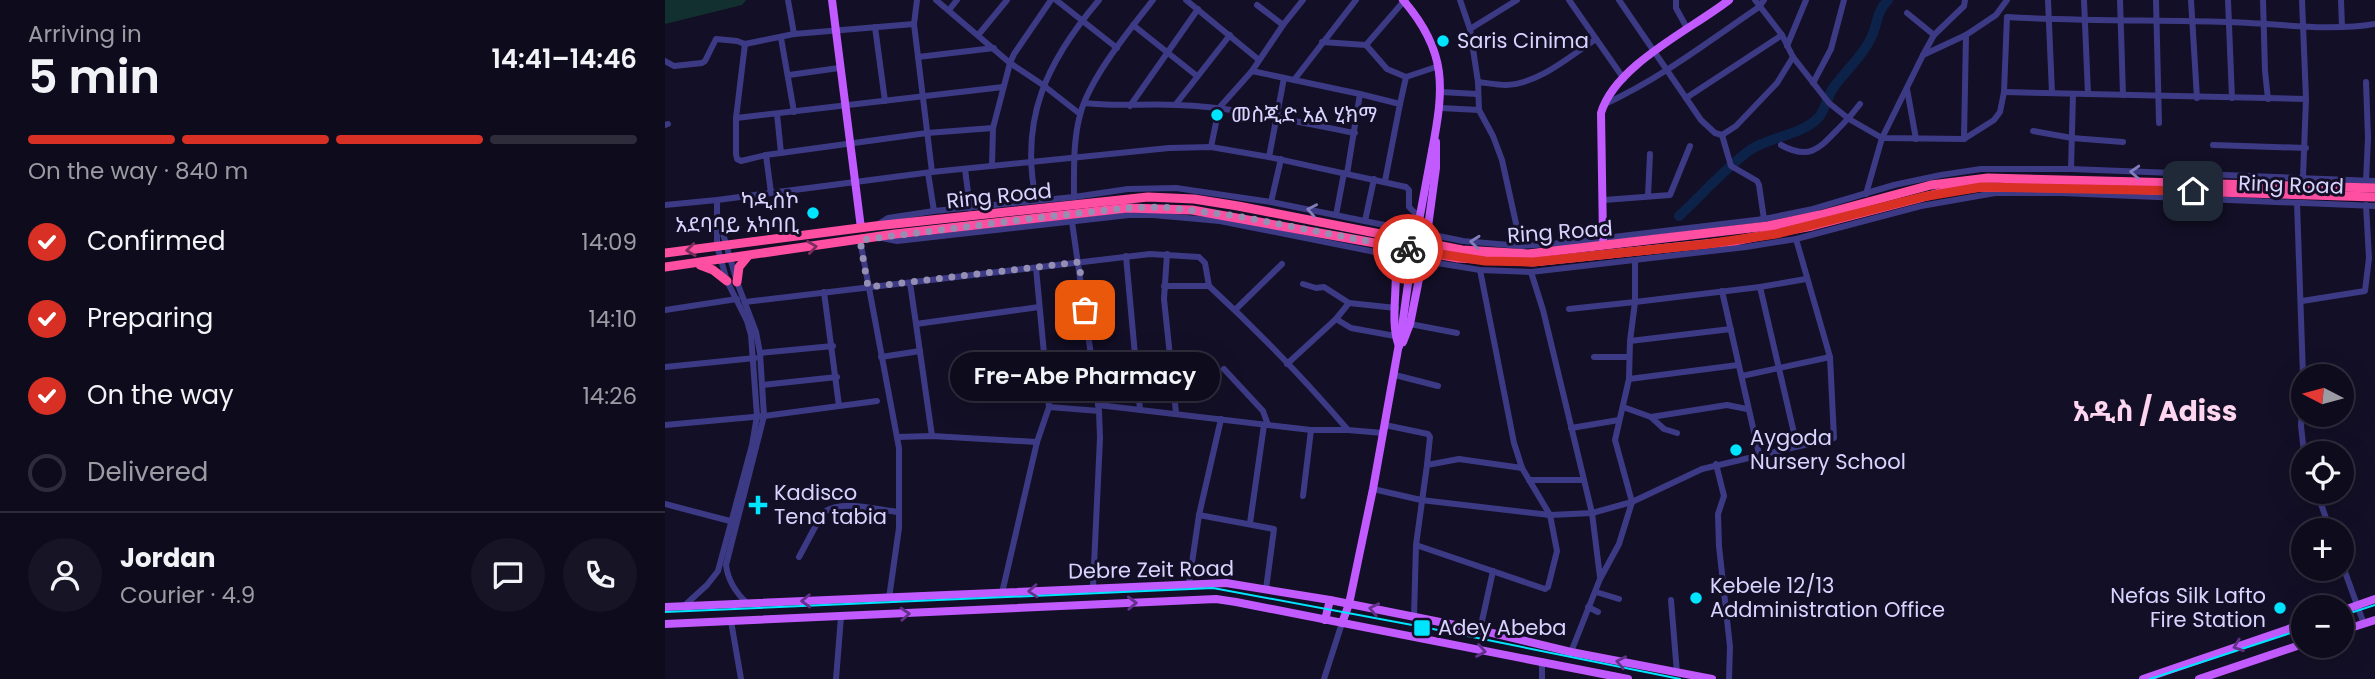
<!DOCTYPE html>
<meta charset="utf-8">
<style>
:root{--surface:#0e0b1c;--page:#171425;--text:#f1f3f6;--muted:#9b9ba3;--line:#2e2b3b;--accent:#d93025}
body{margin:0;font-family:Poppins,"Noto Sans Ethiopic",sans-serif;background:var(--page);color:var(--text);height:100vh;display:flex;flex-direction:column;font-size:26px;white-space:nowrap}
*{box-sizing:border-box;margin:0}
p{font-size:23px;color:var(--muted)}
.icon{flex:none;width:38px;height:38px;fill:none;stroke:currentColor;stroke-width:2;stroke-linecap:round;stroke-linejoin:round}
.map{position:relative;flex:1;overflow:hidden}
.drawer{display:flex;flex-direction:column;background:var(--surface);width:665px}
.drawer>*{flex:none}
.needle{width:46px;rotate:276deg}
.tools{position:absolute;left:1626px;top:364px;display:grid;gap:14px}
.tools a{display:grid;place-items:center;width:63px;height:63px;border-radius:50%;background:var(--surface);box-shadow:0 7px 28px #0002,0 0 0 2px var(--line);font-size:35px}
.pin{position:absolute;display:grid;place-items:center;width:60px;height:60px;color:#fff;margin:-30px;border-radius:14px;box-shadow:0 4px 10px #0006}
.courier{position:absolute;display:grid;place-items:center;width:70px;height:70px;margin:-35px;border:5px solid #d93025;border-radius:50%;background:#fff;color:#222;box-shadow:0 2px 9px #0007}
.bubble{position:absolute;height:49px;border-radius:24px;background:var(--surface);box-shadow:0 7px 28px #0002,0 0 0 2px var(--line);font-size:23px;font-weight:600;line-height:49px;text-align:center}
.overview em{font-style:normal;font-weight:600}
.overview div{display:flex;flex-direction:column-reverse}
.overview{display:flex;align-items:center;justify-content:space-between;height:119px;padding:0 28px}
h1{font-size:46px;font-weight:600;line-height:52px}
.bar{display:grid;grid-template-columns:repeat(4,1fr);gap:10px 7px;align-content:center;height:84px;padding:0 28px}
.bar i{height:9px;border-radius:5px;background:var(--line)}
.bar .selected{background:var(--accent)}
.bar p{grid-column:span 4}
.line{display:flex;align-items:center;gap:18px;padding:0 28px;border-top:2px solid var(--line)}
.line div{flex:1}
.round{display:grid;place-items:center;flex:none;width:74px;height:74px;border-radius:37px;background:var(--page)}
ol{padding:0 28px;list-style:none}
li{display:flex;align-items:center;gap:21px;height:77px}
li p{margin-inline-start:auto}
li .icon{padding:7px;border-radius:50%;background:var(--accent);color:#fff;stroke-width:4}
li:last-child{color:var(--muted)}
li i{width:38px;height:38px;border:4px solid var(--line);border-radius:50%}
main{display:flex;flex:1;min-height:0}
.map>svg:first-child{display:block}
.green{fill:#12302f}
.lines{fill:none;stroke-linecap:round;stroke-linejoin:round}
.river{stroke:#0c2248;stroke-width:10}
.minor{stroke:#3d3a85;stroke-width:6}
.major{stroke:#c25bff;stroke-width:8}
.highway{stroke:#ff4fa3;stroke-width:9}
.tram{stroke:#00e5ff;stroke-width:2}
.major-bridge{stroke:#c25bff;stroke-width:8}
.oneway{stroke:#837fbc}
.oneway2{stroke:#7d2c5e}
.oneway3{stroke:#623188}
.done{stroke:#948fb3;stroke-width:7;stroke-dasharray:0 12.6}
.route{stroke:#d93025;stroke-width:9}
.poi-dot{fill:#00e5ff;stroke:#130f26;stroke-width:2.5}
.labels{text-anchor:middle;stroke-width:6;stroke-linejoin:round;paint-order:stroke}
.poi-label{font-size:21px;fill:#d9d4ff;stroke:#130f26;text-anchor:start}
.street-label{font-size:21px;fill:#d9d4ff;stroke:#130f26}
.district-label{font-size:28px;font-weight:bold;fill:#ffd6f0;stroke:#130f26}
</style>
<main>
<section class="drawer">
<div class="overview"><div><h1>5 min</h1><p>Arriving in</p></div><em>14:41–14:46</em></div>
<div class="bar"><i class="selected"></i><i class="selected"></i><i class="selected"></i><i></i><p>On the way · 840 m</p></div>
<ol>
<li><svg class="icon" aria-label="check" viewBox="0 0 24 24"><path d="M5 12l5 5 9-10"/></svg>Confirmed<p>14:09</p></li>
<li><svg class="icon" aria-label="check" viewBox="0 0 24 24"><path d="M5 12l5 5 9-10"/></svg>Preparing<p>14:10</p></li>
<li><svg class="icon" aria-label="check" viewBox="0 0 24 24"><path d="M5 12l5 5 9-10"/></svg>On the way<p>14:26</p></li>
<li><i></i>Delivered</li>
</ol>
<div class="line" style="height:126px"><a class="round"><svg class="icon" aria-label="person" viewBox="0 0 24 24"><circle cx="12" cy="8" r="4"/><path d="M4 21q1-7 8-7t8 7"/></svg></a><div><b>Jordan</b><p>Courier · 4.9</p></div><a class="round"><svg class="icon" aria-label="chat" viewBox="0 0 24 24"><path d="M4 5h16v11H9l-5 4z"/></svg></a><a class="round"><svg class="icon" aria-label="phone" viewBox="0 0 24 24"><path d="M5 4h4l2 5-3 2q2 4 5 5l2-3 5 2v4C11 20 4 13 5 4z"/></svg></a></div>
</section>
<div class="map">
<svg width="1710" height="679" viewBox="0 0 1710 679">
<rect width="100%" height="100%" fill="#130f26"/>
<path class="green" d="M0,0H81L77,5L0,24Z"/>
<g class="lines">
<path class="river" d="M1014,216C1037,195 1059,169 1085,150C1104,137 1137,135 1153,118C1160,111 1162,98 1167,90C1179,71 1197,58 1206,38C1213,24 1211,12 1223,0"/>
<g class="minor">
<path d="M123,0L129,34"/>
<path d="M252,0L249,24L267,172"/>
<path d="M271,0L345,63L378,85L415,114"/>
<path d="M391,0L452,48"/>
<path d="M521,0L594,60"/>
<path d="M795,0L805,29"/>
<path d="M852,0L805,29L813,82L814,110L828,136L837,160L856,246"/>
<path d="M904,0L959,79"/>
<path d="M954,0L1036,120L1050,133L1057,135L1071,126L1112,83L1128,57"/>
<path d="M1011,0V8L1022,28"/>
<path d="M1090,0L1117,35L1128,57L1164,103L1184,119L1217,138L1299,139L1329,120L1335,112L1339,92L1342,17C1415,21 1488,20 1561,22C1611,23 1661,32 1710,24"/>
<path d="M1383,0L1387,93"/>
<path d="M1419,0L1423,94"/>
<path d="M1455,0L1458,95"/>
<path d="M1491,0L1494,123"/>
<path d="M1526,0L1532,98"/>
<path d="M1563,0L1567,98"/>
<path d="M1598,0L1600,71L1603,99"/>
<path d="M1637,0L1641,99"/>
<path d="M1676,0L1677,27"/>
<path d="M592,5L618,25"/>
<path d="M284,10L292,0"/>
<path d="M1242,13L1269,35"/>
<path d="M468,25L532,76"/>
<path d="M210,27L220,101"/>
<path d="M314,34L342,0"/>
<path d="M116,38L129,112"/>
<path d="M657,42L701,45L722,69L741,77L774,66"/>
<path d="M80,44L71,118V154L72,159L76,161L101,155L262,133L328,128"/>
<path d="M701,45L739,1"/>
<path d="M1122,46L1141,0"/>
<path d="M1258,55L1269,35L1299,6L1300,0"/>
<path d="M253,57L329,48"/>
<path d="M0,61L9,66L37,63L40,61L51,39L72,41L80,44L129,34L249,24"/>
<path d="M587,71L618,25L638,0"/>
<path d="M124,75L174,68"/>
<path d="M629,80L691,0"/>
<path d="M813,82C822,83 832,85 841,85C874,84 905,56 931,39"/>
<path d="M1148,83L1166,49L1179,0"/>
<path d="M1242,89L1251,139"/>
<path d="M776,92L812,94"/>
<path d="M1339,92L1641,99L1638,177"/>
<path d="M695,94L735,104L720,181"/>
<path d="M1021,98L1117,35"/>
<path d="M420,103C451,107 481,103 512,105C572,107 631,122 690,133"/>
<path d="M511,104L565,35"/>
<path d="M735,104L741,77"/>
<path d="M940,104C995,79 1044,41 1094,7L1099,0"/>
<path d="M465,106L533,9"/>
<path d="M776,108L814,110"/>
<path d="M112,114L116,153"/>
<path d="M71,118L338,87"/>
<path d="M0,125L3,124"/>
<path d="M1368,131L1407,138L1458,142"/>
<path d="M1057,135L1066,166L1092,181L1094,185L1099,219"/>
<path d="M1299,139L1301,35"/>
<path d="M1116,145C1147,162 1156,146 1177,125C1184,118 1189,112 1195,104"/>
<path d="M1548,145L1641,148"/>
<path d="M546,147L554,108L587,71L695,94L682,174"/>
<path d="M101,155L106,193"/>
<path d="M604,157L619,78"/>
<path d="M327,166L328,128L345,63L349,54L386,0"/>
<path d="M300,169L305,208"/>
<path d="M1406,169L1408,94"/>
<path d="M263,173L269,211"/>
<path d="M1701,181L1703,138L1701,82"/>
<path d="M1201,194L1217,138L1258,55L1301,35L1331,15L1342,0"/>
<path d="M983,196L985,154"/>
<path d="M409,197C409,170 408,141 415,115C424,79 465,29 488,0"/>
<path d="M371,200C354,119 382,61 434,0"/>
<path d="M939,200L1005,195L1025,146"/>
<path d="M606,202L616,159"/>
<path d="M1632,203L1638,376"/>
<path d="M0,205L52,200L267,172L504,148L546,147L604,157L741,187L744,190V207L754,217"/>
<path d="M671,215L679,173"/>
<path d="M54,220L72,282L91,332L95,353L99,416L61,565C63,581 70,592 82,603"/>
<path d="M700,221L709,179"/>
<path d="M407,222L434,411L435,438L428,587"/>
<path d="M212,225L223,218L269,211L409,197L463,189L511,188L606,202L798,241L856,246L898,243L1099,219L1148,209L1229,185L1276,175L1316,169H1406L1710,181"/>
<path d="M217,238L232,241L464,215H488L555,221L730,256L815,270L866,272L1081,247L1131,239L1256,206L1330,193H1397L1710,206"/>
<path d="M195,240L234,448V528L224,598"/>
<path d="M502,254L499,299L511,413"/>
<path d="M461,256L475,410"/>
<path d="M866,272L878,310L927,513L935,577"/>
<path d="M245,283L251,324L374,307"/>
<path d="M638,284L651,288L659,287L684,303"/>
<path d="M499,286H544"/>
<path d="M1095,287L1132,446"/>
<path d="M1057,291L1094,454"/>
<path d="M159,292L174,406"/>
<path d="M1637,301L1700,291L1704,258L1701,205"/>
<path d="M80,302L485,254L534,257L540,263L544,286C593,331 640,380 683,430L718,433"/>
<path d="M904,309L970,302V261"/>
<path d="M0,310L72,299"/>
<path d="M570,310L617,264"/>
<path d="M671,319L686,328L730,336"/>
<path d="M251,324L267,436"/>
<path d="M745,324L792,333"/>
<path d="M965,341L1066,329"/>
<path d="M95,353L168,346"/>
<path d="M216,357L255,351"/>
<path d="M929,357H964"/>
<path d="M622,364L671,319L684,303L731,308"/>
<path d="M0,367L90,358"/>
<path d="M559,369L598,411L603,425"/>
<path d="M730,375L773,386"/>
<path d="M1077,376L1165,357"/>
<path d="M964,379L1073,365"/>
<path d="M1638,383L1636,426L1639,453"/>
<path d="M97,385L172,377"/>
<path d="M433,405L646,430H683"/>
<path d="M384,407L434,411"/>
<path d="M958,407L986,417"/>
<path d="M556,419L534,515L609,529L601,589"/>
<path d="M0,425L99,416L212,401"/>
<path d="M720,425L763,434L765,437L762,465"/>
<path d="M906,428L954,420"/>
<path d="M1012,433L999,429L986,417L1062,405L1082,409"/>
<path d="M232,437L267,436L372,442"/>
<path d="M1051,464L1059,496L1053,514L1054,546L1065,647L1064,679"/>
<path d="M864,480H918"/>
<path d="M708,489L756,500L885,515L927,513L967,502L1037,469L1169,438L1165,357L1131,239"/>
<path d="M1652,492L1665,530"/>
<path d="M638,496L646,430"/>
<path d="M0,504L65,521"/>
<path d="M585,523L599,425"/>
<path d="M751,545L880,589L883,587L892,551L885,515L857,468L849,443L815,270"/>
<path d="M134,557L157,514C174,498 212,510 233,512"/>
<path d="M1676,561L1699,624"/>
<path d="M524,583L534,515"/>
<path d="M931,592L954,599"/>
<path d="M337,593L372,442L384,407L371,268"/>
<path d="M1006,600L1012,673"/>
<path d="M19,606L42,585L53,571L87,445L92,416L86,335L82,321L62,281L52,246V200"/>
<path d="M923,607L933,612"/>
<path d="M749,617L751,545L762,465L794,459L857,468"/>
<path d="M66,621L76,679"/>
<path d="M815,630L828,571"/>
<path d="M906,652L935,579L954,544L967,502L950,440L964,379L965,341L970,302L1095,287L1141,279"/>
<path d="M171,679L176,617"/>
<path d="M659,679L677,623"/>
<path d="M877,679V661"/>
</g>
<g class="major">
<path d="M167,0L196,228"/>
<path d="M738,0C783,52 779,88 767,151"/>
<path d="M762,234L771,168V142"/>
<path d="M938,239L936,113C950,65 1027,29 1064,0"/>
<path d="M730,256C734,284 724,322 734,346"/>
<path d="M738,342L745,324L754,279L763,261"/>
<path d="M0,607L561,583L665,600L815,630L906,652L1047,679"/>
<path d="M1676,611L1710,599"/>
<path d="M660,620L665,600"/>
<path d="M677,623L684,604L708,489L737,327"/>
<path d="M0,624L551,599L571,602L963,679"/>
<path d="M1676,631L1710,620"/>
<path d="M1478,679L1638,624"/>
<path d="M1534,679L1638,644"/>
</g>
<g class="highway">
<path d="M0,253L210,226L483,197L529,199L573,206L797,250L863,254L1103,226L1155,215L1266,185L1323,178L1710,188"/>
<path d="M35,265L48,270L62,281"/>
<path d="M0,267L230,234L462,208L527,210L793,258L868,262L1069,241L1147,226L1278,192L1316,187L1424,188L1710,197"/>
<path d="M72,282L74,267L83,256"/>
</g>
<g class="tram">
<path d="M0,612L548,588L758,627L1015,679"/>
<path d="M1676,616L1710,605"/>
<path d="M1485,679L1638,629"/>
</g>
<path class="major-bridge" d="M737,327L745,269L767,151"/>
</g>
<defs><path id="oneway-chevron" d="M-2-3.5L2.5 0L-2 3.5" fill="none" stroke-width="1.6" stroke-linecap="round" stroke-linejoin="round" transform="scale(1.75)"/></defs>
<g class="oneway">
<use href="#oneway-chevron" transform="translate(1470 172) rotate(-177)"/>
<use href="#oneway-chevron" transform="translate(647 210) rotate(-169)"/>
<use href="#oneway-chevron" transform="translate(810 242) rotate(-174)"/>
</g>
<g class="oneway2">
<use href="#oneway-chevron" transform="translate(147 247) rotate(-8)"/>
<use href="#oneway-chevron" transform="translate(26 250) rotate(173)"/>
</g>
<g class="oneway3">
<use href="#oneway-chevron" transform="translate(368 591) rotate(176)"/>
<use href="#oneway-chevron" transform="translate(141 601) rotate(178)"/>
<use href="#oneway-chevron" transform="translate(467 603) rotate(-2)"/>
<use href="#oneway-chevron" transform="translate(709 609) rotate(-168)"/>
<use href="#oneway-chevron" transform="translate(240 614) rotate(-3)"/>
<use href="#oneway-chevron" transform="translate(1573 646) rotate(161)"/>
<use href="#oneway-chevron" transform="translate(816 651) rotate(10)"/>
<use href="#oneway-chevron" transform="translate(956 662) rotate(-169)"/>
</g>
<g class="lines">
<path class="done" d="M420,310L414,262L203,287L195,240L371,218L462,208L498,207L572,216L743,249"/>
<path class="route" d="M743,249L820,261L868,262L1042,244L1111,234L1257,197L1316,187L1528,191"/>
</g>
<g class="poi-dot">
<circle cx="778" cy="41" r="7"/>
<circle cx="552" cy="115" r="7"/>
<circle cx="148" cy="213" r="7"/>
<circle cx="1071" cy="450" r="7"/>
<path d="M89.5 494.5h7v7h7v7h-7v7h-7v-7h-7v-7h7z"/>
<circle cx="1031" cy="598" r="7"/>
<circle cx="1615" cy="608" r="7"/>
<rect x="748" y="619" width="18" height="18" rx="3.5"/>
</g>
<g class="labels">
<g class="poi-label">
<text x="792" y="48">Saris Cinima</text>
<text x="566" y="122">መስጂድ አል ሂክማ</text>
<text x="134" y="208" text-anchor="end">ካዲስኮ<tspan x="134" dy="24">አደባባይ አካባቢ</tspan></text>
<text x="1085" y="445">Aygoda<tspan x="1085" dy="24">Nursery School</tspan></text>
<text x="109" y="500">Kadisco<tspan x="109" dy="24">Tena tabia</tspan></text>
<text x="1045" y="593">Kebele 12/13<tspan x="1045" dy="24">Addministration Office</tspan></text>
<text x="1601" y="603" text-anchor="end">Nefas Silk Lafto<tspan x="1601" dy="24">Fire Station</tspan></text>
<text x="773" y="635">Adey Abeba</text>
</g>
<g class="street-label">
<text transform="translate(1626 185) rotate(2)" y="7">Ring Road</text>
<text transform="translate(334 196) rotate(-6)" y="7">Ring Road</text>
<text transform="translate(895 232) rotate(-4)" y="7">Ring Road</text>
<text transform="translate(486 570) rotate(-1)" y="7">Debre Zeit Road</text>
</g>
<g class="district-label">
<text x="1490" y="421">አዲስ / Adiss</text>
</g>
</g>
</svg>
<div class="tools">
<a><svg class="needle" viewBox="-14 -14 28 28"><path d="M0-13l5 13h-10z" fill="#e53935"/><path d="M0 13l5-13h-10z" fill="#9b9ba3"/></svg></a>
<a><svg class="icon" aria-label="locate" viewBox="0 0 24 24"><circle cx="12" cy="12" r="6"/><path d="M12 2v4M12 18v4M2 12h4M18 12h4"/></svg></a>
<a>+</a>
<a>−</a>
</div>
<div class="pin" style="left:420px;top:310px;background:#ea580c"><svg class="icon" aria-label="bag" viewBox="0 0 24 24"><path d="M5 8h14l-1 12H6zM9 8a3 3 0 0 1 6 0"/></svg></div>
<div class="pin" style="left:1528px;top:191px;background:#1f2937"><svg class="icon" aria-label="home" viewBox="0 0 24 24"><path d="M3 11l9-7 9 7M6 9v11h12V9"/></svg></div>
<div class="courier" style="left:743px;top:249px"><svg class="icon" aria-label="bike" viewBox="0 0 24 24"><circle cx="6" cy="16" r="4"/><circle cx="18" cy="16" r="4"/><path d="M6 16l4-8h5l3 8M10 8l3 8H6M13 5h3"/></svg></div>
<div class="bubble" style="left:285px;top:352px;width:270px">Fre-Abe Pharmacy</div>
</div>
</main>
